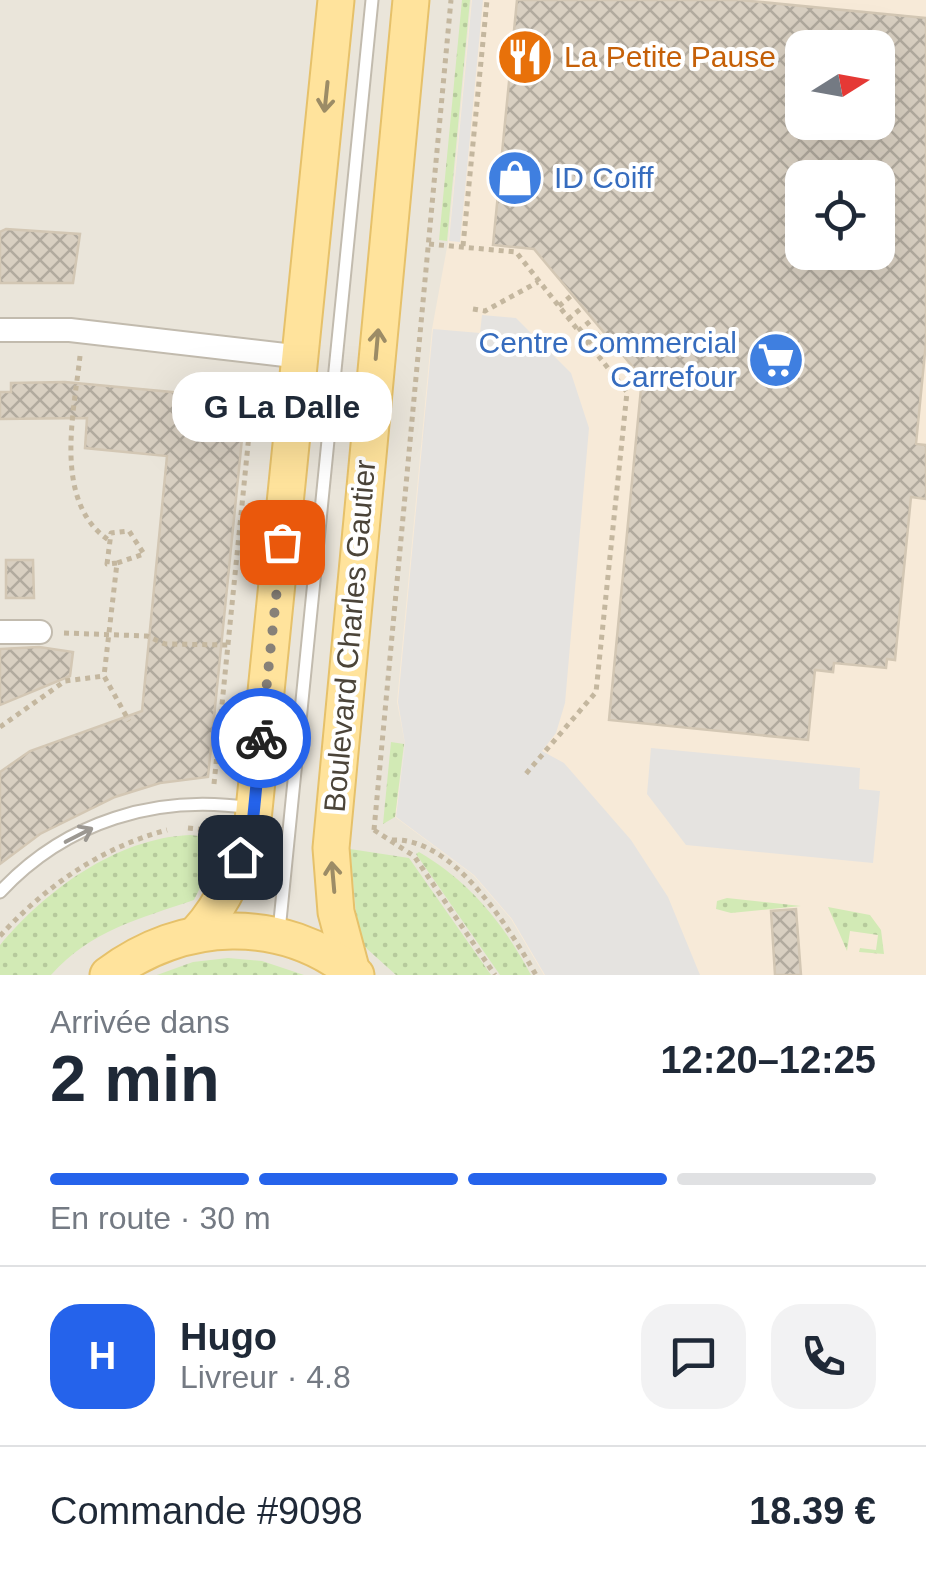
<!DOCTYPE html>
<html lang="fr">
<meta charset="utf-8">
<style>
:root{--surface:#fff;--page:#f2f2f3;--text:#1f2937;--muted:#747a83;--line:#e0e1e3;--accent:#2563eb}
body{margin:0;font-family:Arial,sans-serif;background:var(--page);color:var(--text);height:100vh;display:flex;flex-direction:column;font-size:38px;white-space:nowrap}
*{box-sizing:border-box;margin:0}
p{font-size:32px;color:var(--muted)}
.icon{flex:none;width:55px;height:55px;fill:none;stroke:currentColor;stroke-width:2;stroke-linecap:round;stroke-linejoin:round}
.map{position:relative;height:975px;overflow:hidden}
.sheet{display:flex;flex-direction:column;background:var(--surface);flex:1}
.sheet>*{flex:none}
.needle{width:65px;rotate:79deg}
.fabs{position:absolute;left:785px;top:30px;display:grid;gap:20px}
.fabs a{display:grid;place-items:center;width:110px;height:110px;border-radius:20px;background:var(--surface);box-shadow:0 10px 40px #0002;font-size:50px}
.pin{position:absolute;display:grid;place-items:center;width:85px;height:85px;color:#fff;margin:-42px;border-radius:20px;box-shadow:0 5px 15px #0006}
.courier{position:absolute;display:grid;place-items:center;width:100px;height:100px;margin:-50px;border:8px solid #2563eb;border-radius:50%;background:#fff;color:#222;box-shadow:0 2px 12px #0007}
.bubble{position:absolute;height:70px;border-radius:30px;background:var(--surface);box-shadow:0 10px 40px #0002;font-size:32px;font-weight:600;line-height:70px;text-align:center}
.headline em{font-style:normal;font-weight:600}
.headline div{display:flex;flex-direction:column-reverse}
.headline{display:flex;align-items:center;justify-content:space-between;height:170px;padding:0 50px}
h1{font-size:65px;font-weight:600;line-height:75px}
.bar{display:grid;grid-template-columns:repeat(4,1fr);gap:15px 10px;align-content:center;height:120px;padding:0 50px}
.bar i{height:12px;border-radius:8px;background:var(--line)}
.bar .current{background:var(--accent)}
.bar p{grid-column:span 4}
.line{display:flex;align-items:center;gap:25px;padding:0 50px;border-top:2px solid var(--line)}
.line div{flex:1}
.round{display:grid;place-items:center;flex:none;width:105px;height:105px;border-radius:30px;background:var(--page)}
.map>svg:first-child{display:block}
.residential{fill:#eae5da;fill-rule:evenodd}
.commercial{fill:#f7ead8;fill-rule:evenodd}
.grass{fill:url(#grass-dots)}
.parking{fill:#e5e3e0}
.building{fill:url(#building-cross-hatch);stroke:#d3c7b4;stroke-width:2.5;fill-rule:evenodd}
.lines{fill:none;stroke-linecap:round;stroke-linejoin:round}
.service-casing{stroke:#c2bbae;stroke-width:15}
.minor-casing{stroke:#c2bbae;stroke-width:26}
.primary-casing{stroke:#e6c16a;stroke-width:39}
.path{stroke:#c4b79f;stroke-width:5;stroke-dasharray:5 5;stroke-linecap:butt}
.service{stroke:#fff;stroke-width:11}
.minor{stroke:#fff;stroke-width:22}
.primary{stroke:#ffe39c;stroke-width:35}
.oneway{stroke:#9c8c66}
.oneway2{stroke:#9c9892}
.done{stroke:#878178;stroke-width:10;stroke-dasharray:0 18}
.route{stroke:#2563eb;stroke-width:12}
.labels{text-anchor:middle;stroke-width:8;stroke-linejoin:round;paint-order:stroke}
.food-label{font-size:30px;fill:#c56008;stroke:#fff;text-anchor:start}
.shop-label{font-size:30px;fill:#366cbe;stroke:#fff;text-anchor:start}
.street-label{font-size:30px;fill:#4b4439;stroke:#fff}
</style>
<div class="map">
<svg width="926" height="975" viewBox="0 0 926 975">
<defs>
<pattern id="grass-dots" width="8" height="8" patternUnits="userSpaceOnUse" patternTransform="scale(2.5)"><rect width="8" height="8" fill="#d2eab5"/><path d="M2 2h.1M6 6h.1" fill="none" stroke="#b6ca9c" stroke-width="1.8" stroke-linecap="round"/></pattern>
<pattern id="building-cross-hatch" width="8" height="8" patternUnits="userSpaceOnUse" patternTransform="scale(2.5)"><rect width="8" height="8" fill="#d8cfc1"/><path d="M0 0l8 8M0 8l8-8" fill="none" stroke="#b1aa9e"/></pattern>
</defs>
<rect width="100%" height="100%" fill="#f6f3ec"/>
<path class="residential" d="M0,0H926V975H0ZM802,48H878V122H802ZM802,178H878V252H802Z"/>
<path class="commercial" d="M471,0H926V975H544L511,919L473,875L395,817L405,744L397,702L432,329L448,242ZM802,48H878V122H802ZM802,178H878V252H802Z"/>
<g class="grass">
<path d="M462,0H470L447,241L439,240Z"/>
<path d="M391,742L404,744L395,817L383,824Z"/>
<path d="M190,835L224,839L194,900C139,919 91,930 51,975H0V945C45,891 116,838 190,835Z"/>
<path d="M266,842L277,843L264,883L244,900L240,898Z"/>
<path d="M350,849L409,858L491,975H396L365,947L358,934Z"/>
<path d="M419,852C469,881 504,924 531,975H500L416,854Z"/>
<path d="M727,898L801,906L731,913L716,909L717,901Z"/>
<path d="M828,907L870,915L881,930L884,954L859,952L860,948L876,950L878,935L850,931L847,951Z"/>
<path d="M228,958L262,961L304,975H157L193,962Z"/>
</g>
<g class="parking">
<path d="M472,0H483L460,242L449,241Z"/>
<path d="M482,315L516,318L571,373L589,428L565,703L556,733L542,751L564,763L631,840L668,897L700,975H545L512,919L474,875L396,817L405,744L398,702L433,329L480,333Z"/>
<path d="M651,748L860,768L859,789L880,791L873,863L686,845L647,794Z"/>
</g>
<g class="building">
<path d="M517,0H740L926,18V342L916,444L926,445V499L911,497L895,660L887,659L886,668L834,663L833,672L815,670L808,740L609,720L642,378L534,249L493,245ZM802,48H878V122H802ZM802,178H878V252H802Z"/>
<path d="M6,229L80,234L73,283H0V232Z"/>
<path d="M65,382L246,399L208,777L160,783L115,797L40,834L0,864V772L30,751L142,711L167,456L85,448L87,418L0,419V392H11V383Z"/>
<path d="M6,560H33L34,598H6Z"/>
<path d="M39,647L73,652L70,676L0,705V649Z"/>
<path d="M796,909L801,975H775L771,911Z"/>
</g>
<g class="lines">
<g class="service-casing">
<g id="service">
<path d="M0,892C66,821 157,794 250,808"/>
<path d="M279,931L372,0"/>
</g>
</g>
<g class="minor-casing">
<g id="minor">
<path d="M0,330H70L302,357"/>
<path d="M0,632H40"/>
</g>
</g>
<g class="primary-casing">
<g id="primary">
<path d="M197,933C224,904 243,859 253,820L336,0"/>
<path d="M352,972L336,912L331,848L411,0"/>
<path d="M108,975C182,919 282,914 356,975"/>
</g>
</g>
<g class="path">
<path d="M429,244L516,252L627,392L596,692L524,776"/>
<path d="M463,246L487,0"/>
<path d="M559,306L572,295"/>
<path d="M473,309L485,311L538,282"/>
<path d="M568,319L583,307"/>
<path d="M578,331L593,319"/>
<path d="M588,343L603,331"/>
<path d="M80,356C74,413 52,503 110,541"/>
<path d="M117,563L107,564L111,533L129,531L144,554L117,563L104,676L129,721"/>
<path d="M64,633L147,636L165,644L228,645"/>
<path d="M0,727L65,681L104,676"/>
<path d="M214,784L255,375"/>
<path d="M188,828L216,831"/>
<path d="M374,830L451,0"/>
<path d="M374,830L414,856L495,975"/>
<path d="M392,840C454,837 509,928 536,975"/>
<path d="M0,936C46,886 100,848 167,830"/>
</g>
<use href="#service" class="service"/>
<use href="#minor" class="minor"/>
<use href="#primary" class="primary"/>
</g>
<defs><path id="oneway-shaft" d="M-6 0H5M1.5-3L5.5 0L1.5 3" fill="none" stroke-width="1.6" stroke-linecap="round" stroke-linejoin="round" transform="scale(2.5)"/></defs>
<g class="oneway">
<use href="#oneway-shaft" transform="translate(326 97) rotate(96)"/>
<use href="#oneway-shaft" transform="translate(377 344) rotate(-85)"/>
<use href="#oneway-shaft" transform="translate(333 877) rotate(-95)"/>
</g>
<use class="oneway2" href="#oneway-shaft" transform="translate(79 835) rotate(-27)"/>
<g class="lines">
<path class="done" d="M261,738L282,542"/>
<path class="route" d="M240,857L253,820L261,738"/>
</g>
<defs>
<g id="restaurant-disc" transform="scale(2.875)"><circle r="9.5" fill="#e8710a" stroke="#fff"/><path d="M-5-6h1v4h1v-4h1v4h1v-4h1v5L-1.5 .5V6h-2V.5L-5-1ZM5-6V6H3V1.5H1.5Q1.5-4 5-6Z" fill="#fff"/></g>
<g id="shop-disc" transform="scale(2.875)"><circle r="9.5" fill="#3f7fe0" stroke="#fff"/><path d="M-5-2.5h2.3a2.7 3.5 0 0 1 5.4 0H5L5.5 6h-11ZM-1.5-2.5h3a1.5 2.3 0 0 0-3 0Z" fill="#fff"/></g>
<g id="supermarket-disc" transform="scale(2.875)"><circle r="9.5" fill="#3f7fe0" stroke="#fff"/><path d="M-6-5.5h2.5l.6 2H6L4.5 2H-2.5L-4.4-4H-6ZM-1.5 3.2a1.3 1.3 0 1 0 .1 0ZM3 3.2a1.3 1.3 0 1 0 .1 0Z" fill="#fff"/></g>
</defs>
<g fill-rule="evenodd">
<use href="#restaurant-disc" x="525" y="57"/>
<use href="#shop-disc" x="515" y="178"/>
<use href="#supermarket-disc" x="776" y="360"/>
</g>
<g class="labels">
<g class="food-label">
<text x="564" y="67">La Petite Pause</text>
</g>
<g class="shop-label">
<text x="554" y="188">ID Coiff</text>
<text x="737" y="353" text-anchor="end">Centre Commercial<tspan x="737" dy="34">Carrefour</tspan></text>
</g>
<g class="street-label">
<text transform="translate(350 636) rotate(-85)" y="10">Boulevard Charles Gautier</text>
</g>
</g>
</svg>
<div class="fabs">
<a><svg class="needle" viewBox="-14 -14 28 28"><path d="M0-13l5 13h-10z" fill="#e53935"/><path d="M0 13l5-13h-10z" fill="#747a83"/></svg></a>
<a><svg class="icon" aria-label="locate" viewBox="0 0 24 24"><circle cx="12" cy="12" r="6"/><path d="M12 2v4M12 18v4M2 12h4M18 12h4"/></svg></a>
</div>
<div class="pin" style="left:282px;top:542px;background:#ea580c"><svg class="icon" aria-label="bag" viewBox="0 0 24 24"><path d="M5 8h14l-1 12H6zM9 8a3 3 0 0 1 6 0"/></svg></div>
<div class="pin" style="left:240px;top:857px;background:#1f2937"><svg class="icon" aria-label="home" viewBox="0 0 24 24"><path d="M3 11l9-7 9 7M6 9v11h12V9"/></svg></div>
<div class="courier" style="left:261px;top:738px"><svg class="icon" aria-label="bike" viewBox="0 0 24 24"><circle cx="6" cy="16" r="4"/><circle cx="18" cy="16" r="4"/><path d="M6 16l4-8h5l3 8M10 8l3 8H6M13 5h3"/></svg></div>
<div class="bubble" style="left:172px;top:372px;width:220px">G La Dalle</div>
</div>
<section class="sheet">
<div class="headline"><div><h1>2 min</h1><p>Arrivée dans</p></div><em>12:20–12:25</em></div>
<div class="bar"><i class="current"></i><i class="current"></i><i class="current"></i><i></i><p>En route · 30 m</p></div>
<div class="line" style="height:180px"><b class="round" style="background:var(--accent);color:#fff">H</b><div><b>Hugo</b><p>Livreur · 4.8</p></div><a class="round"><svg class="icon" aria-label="chat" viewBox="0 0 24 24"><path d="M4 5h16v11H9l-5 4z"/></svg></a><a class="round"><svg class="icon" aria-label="phone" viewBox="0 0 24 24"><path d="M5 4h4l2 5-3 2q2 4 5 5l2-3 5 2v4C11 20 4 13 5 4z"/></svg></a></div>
<div class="line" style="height:130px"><div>Commande #9098</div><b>18.39 €</b></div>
</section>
